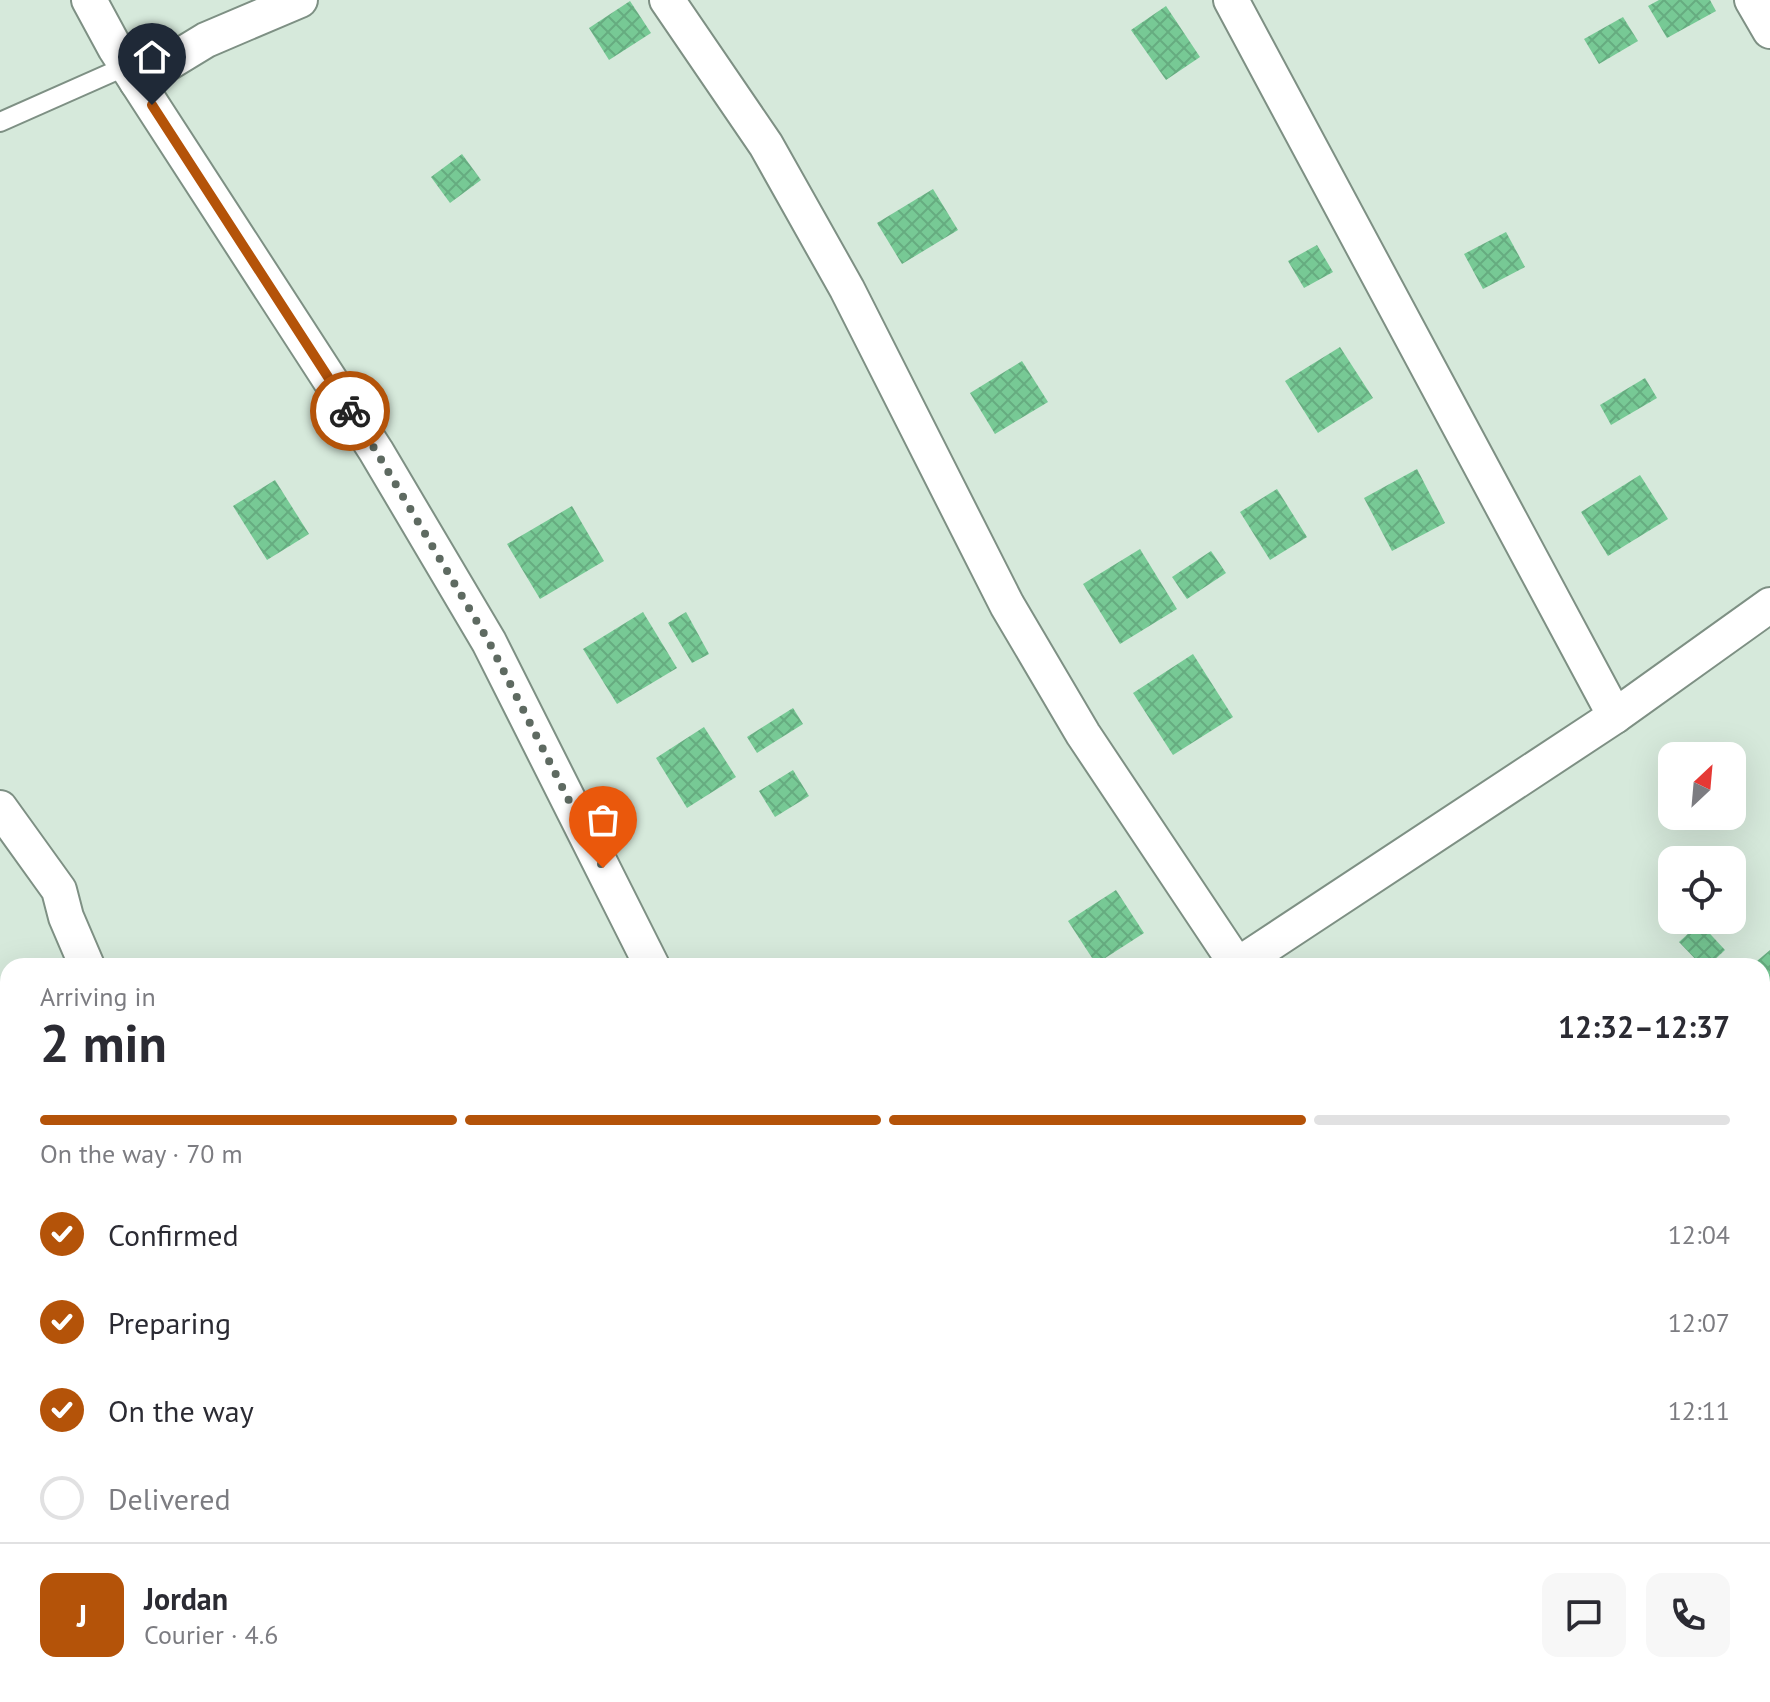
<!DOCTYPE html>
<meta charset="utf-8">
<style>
:root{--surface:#fff;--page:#f7f7f7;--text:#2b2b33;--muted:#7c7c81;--line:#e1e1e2;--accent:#b45309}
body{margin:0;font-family:"PT Sans",sans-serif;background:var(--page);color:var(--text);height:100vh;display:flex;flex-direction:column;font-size:30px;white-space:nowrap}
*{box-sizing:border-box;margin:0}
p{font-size:26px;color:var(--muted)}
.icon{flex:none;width:44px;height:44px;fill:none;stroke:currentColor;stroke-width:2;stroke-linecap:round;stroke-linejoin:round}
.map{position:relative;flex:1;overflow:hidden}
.sheet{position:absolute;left:0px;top:958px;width:1770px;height:744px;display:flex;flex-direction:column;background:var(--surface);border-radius:24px 24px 0 0;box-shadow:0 8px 32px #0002}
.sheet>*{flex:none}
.needle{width:52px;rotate:26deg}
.tools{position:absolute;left:1658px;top:742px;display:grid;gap:16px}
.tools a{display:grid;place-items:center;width:88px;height:88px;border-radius:16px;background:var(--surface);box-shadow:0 8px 32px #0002;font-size:40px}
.pin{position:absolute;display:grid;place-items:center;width:68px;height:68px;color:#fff;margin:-82px -34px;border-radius:50% 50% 50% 0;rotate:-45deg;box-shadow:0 0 8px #0007}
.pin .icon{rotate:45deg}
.courier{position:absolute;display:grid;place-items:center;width:80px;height:80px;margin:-40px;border:6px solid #b45309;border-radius:50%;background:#fff;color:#222;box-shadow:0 2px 10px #0007}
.overview em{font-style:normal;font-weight:700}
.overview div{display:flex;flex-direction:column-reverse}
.overview{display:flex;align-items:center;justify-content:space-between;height:136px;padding:0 40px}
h1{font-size:52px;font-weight:700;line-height:60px}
.bar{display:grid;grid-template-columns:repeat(4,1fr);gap:12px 8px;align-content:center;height:96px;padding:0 40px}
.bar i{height:10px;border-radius:6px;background:var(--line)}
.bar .active{background:var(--accent)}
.bar p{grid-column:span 4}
.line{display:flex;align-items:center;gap:20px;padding:0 40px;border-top:2px solid var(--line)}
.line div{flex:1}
.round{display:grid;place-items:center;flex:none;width:84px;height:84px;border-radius:16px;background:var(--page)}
ol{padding:0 40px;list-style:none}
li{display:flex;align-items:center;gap:24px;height:88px}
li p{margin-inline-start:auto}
li .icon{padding:8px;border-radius:50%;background:var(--accent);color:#fff;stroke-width:4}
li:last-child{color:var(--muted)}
li i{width:44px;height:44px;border:4px solid var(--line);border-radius:50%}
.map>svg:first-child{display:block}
.building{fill:url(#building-cross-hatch)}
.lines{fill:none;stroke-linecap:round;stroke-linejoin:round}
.service-casing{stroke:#7e9084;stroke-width:22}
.minor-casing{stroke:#7e9084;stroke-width:38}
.primary-casing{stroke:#7e9084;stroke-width:48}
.service{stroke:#fff;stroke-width:18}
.minor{stroke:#fff;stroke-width:34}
.primary{stroke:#fff;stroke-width:44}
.done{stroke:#5e6a61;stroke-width:8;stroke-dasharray:0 14.4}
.route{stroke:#b45309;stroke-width:10}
</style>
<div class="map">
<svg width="1770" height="1702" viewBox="0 0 1770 1702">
<defs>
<pattern id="building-cross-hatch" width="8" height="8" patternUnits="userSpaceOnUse" patternTransform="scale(2)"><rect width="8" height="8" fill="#77c995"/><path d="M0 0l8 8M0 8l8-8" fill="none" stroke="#66ac80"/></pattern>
</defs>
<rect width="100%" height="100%" fill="#d6e9db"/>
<g class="building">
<path d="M1659,0H1710L1716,11L1667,38L1648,6Z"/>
<path d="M630,1L651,33L609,60L589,28Z"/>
<path d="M1166,6L1200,57L1166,80L1131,30Z"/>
<path d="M1623,17L1638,41L1599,64L1584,39Z"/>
<path d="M462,154L481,180L450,203L431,177Z"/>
<path d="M933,189L958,230L902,264L877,223Z"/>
<path d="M1506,232L1525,267L1483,289L1464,254Z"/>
<path d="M1317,245L1333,272L1304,288L1288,261Z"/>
<path d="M1340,347L1373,398L1318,433L1285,381Z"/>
<path d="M1022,361L1048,402L995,434L970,393Z"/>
<path d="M1645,378L1657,398L1611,425L1600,405Z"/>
<path d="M1417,469L1445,523L1392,551L1364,498Z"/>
<path d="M1640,475L1668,519L1608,556L1581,512Z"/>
<path d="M275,480L309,534L267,560L233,506Z"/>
<path d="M1277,489L1307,537L1270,560L1240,512Z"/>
<path d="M572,506L604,561L540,599L507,544Z"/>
<path d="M1140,549L1177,609L1120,644L1083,584Z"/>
<path d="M1211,551L1226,573L1187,599L1172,577Z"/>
<path d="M643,612L677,668L617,704L583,649Z"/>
<path d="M686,612L709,654L692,663L668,623Z"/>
<path d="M1193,654L1233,717L1173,755L1133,693Z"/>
<path d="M793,708L803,724L757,753L747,737Z"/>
<path d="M704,727L736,777L687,808L656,758Z"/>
<path d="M793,770L809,796L775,817L759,791Z"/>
<path d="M1116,890L1144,933L1096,964L1068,921Z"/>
<path d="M1700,923L1725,950L1708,966H1702L1679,942Z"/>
<path d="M1770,950V1015L1762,1005V981L1769,975L1757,961Z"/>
<path d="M1762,1049L1770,1057L1762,1067Z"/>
<path d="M1770,1671V1702H1695L1701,1694H1762V1676L1765,1678Z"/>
<path d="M985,1694H1039L1045,1700L1042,1702H992Z"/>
</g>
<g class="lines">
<g class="service-casing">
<g id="service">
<path d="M0,122L131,64"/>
<path d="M0,1634L8,1638"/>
</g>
</g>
<g class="minor-casing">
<g id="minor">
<path d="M89,0L115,48L376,451L489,642L652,966"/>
<path d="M667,0L766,145L847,289L1007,605L1083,734L1237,965"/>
<path d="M1231,0L1615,716"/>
<path d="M1752,0L1770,31"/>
<path d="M137,82L206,40L300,0"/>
<path d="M0,808L59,890L66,917L87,966"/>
<path d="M1236,966L1615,716L1770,605"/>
<path d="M1506,1702L1514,1694"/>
</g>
</g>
<g class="primary-casing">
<g id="primary">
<path d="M1762,1270L1770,1263"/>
<path d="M1254,1702L1264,1694"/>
</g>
</g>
<use href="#service" class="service"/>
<use href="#minor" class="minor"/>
<use href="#primary" class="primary"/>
</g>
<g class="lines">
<path class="done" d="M350,411L376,451L489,642L603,868"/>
<path class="route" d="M152,105L350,411"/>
</g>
</svg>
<div class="tools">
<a><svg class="needle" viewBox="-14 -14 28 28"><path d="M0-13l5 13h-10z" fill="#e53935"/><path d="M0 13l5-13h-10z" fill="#7c7c81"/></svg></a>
<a><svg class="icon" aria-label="locate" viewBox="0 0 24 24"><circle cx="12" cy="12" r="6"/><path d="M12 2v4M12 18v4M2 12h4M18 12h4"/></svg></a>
</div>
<div class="pin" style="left:603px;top:868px;background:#ea580c"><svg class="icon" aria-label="bag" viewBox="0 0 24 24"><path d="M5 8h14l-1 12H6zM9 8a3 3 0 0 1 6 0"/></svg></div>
<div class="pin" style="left:152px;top:105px;background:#1f2937"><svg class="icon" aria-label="home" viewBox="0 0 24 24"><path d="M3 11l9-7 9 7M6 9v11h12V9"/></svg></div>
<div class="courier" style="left:350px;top:411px"><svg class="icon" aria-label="bike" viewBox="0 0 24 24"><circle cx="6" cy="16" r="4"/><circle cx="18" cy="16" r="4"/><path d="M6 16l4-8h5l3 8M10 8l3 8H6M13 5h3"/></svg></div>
<section class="sheet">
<div class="overview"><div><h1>2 min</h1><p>Arriving in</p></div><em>12:32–12:37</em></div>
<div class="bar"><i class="active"></i><i class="active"></i><i class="active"></i><i></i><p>On the way · 70 m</p></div>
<ol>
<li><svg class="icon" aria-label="check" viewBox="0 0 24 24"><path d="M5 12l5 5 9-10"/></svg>Confirmed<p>12:04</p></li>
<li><svg class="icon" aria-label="check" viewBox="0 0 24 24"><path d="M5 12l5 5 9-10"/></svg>Preparing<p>12:07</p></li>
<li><svg class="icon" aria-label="check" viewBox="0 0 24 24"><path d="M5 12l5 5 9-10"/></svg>On the way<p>12:11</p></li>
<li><i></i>Delivered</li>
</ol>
<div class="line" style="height:144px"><b class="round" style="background:var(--accent);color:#fff">J</b><div><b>Jordan</b><p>Courier · 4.6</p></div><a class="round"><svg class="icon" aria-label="chat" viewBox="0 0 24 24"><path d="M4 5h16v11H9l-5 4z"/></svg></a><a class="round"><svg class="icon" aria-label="phone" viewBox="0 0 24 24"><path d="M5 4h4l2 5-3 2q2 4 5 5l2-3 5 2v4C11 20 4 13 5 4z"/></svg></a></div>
</section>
</div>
